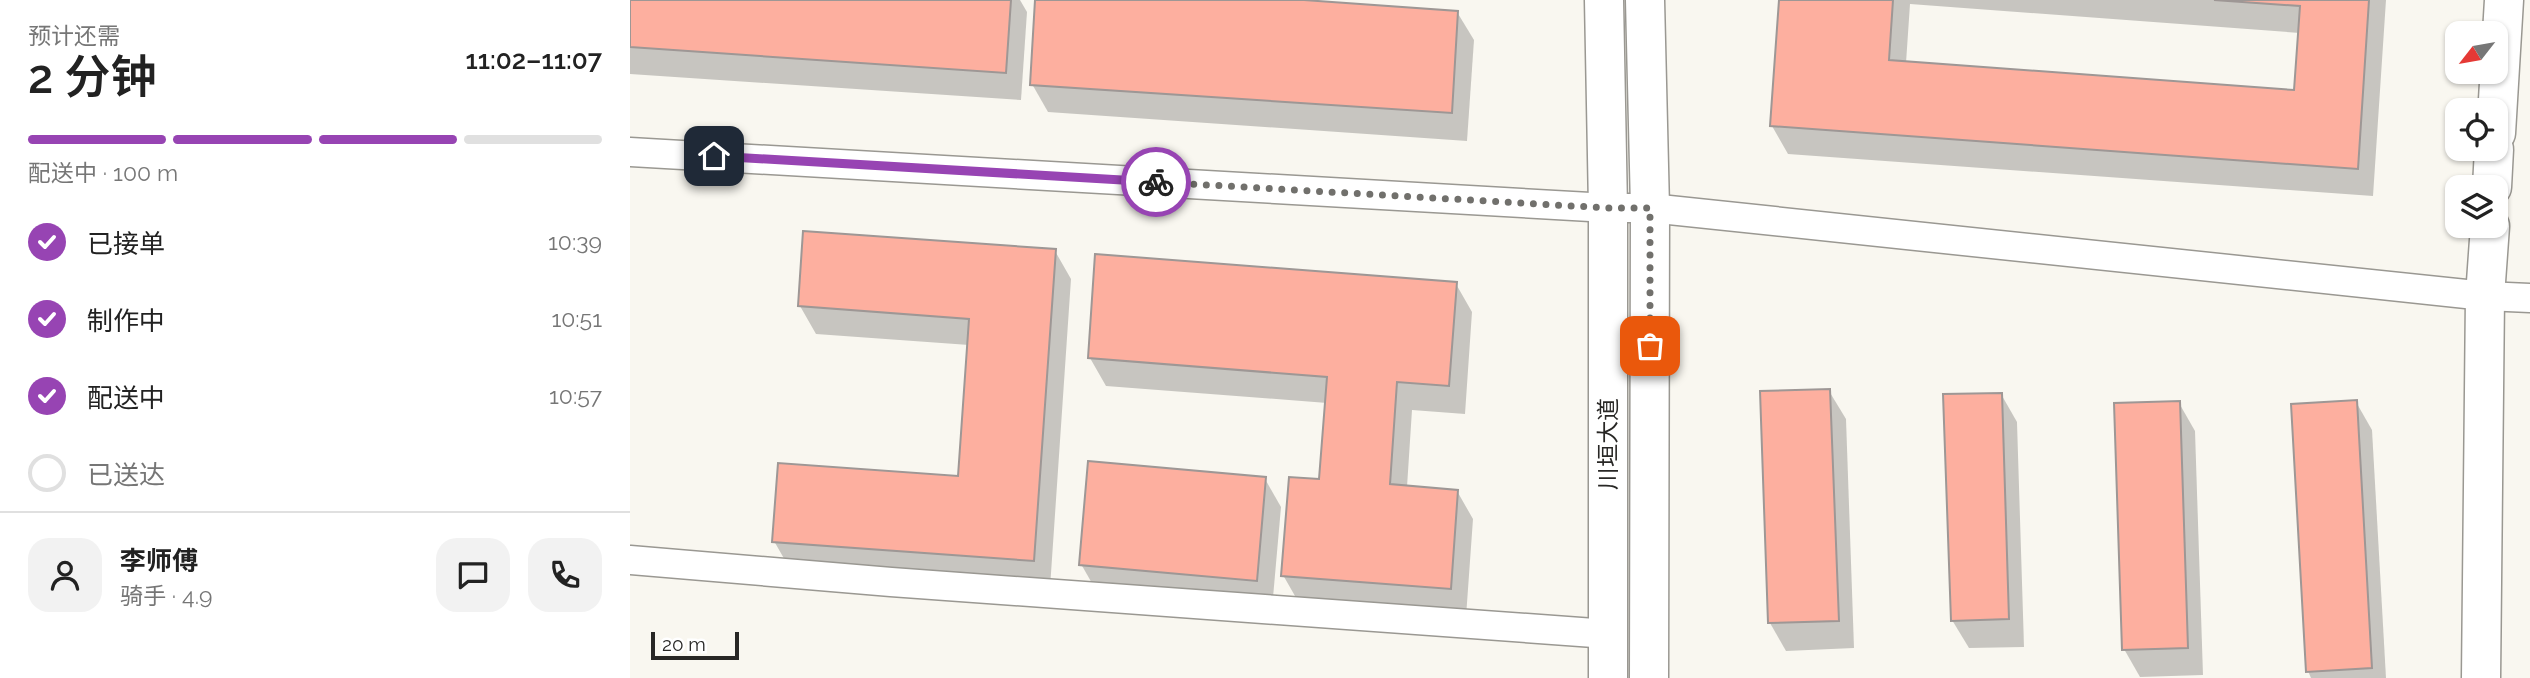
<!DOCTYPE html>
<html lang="zh">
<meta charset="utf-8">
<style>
:root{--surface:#fff;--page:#f2f2f2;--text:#222;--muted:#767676;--line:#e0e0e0;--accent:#9744b3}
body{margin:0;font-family:Raleway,"Noto Sans SC",sans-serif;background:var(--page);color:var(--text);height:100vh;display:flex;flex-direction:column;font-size:26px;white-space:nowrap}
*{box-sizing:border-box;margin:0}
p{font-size:23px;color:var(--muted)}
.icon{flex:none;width:38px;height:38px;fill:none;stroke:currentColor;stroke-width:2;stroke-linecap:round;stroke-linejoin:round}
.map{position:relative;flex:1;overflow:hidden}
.drawer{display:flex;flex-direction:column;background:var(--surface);width:630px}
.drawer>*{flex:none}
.needle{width:46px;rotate:239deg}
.tools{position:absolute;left:1815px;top:21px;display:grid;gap:14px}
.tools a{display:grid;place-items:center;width:63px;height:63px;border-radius:14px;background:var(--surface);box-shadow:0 2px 5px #0004;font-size:35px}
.scale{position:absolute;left:21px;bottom:18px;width:88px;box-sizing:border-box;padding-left:7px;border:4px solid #282725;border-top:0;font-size:19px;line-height:24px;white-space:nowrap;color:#282725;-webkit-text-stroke:5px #fff;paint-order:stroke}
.pin{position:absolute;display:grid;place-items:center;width:60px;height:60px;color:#fff;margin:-30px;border-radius:14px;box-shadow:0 4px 10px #0006}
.courier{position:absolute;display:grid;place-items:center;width:70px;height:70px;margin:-35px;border:5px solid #9744b3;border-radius:50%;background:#fff;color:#222;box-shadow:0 2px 9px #0007}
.headline em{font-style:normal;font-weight:600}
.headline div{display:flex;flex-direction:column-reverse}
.headline{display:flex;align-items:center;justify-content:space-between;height:119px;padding:0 28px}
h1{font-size:46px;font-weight:600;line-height:52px}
.bar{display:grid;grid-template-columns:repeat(4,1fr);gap:10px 7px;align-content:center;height:84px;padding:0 28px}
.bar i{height:9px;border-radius:5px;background:var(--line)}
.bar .active{background:var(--accent)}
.bar p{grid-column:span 4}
.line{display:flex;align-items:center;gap:18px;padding:0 28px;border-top:2px solid var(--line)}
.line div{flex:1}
.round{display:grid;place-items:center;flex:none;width:74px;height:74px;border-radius:21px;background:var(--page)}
ol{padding:0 28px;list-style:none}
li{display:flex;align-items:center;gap:21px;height:77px}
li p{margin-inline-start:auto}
li .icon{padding:7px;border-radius:50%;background:var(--accent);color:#fff;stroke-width:4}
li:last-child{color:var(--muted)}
li i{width:38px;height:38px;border:4px solid var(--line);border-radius:50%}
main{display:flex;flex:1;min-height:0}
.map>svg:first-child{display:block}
.shadow{fill:#0003;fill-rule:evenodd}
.building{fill:#fdaf9f;stroke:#9e9795;stroke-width:2}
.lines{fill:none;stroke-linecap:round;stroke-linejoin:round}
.street-casing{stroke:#9a9892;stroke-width:31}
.secondary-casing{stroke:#9a9892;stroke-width:41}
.street{stroke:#fff;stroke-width:28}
.secondary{stroke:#fff;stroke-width:38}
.done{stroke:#71706c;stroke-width:7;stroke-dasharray:0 12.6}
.route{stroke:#9744b3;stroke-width:9}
.labels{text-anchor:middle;stroke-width:5;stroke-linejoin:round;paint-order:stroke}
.street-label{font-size:23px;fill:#282725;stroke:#fff}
</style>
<main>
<section class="drawer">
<div class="headline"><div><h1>2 分钟</h1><p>预计还需</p></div><em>11:02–11:07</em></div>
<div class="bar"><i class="active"></i><i class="active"></i><i class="active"></i><i></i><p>配送中 · 100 m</p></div>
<ol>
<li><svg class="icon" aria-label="check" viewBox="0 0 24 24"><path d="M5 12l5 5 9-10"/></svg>已接单<p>10:39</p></li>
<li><svg class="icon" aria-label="check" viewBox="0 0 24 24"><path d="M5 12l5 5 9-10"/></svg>制作中<p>10:51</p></li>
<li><svg class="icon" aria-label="check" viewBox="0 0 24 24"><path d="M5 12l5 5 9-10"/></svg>配送中<p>10:57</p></li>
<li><i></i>已送达</li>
</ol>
<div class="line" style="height:126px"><a class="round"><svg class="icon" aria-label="person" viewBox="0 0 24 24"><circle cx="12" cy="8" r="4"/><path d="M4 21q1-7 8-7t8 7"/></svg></a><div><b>李师傅</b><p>骑手 · 4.9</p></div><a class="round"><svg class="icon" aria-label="chat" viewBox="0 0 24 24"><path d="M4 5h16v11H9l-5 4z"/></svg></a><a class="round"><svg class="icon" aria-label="phone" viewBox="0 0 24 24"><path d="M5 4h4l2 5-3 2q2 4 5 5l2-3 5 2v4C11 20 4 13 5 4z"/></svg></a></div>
</section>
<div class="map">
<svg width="1900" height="678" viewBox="0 0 1900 678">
<rect width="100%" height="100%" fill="#f9f7f0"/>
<g class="shadow">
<path d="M0,0H390L397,12L391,100L0,74Z"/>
<path d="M407,0H648L827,12L844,40L837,141L418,112L402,84Z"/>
<path d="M1150,0H1756L1743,196L1158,154L1142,126ZM1280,4L1670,33L1666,92L1276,63Z"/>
<path d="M425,251L441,279L420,588L160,569L144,541L330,478L339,345L186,334L170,306Z"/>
<path d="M826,284L842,312L835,414L782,410L777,487L827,491L843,519L836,617L669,603L653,575L691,481L697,403L476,386L460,358Z"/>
<path d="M1199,391L1216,419L1224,648L1156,651L1140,623Z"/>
<path d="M1371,394L1387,422L1394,647L1339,648L1322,620Z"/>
<path d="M1726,402L1742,430L1756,678H1681L1678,671Z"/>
<path d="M1549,403L1565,431L1573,675L1510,677L1494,649Z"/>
<path d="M635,479L651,507L642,609L467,592L451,564Z"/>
</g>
<g class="building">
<path d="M0,0H381L376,73L0,47Z"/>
<path d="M405,0H674L828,11L822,113L400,85Z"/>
<path d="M1149,0H1263L1259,60L1664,90L1670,6L1584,0H1739L1728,169L1140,126Z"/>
<path d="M173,231L426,249L404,561L142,542L148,463L328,476L339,319L168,306Z"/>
<path d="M465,254L827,282L819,386L767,382L760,484L828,490L821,589L651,576L659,477L689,479L697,377L458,358Z"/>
<path d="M1200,389L1209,621L1138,623L1130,391Z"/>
<path d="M1372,393L1379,619L1321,621L1313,394Z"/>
<path d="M1727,400L1742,668L1676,672L1661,404Z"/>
<path d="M1550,401L1558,648L1492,650L1484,403Z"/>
<path d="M458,461L636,477L627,581L449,565Z"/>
</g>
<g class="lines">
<g class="street-casing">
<g id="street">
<path d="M0,152L978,208H1020L1855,296L1900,298"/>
<path d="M0,560L261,582L978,634"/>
</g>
</g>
<g class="secondary-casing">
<g id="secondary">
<path d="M974,0L978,208V678"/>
<path d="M1015,0L1020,208L1019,678"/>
<path d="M1866,133L1874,0"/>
<path d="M1862,187L1864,149"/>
<path d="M1851,678L1855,296L1860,226"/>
</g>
</g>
<use href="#street" class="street"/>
<use href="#secondary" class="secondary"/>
</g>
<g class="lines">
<path class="done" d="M526,182L978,208H1020V346"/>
<path class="route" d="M84,156L526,182"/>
</g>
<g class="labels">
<g class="street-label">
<text transform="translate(978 444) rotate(-90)" y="8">川垣大道</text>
</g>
</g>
</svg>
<div class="tools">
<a><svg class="needle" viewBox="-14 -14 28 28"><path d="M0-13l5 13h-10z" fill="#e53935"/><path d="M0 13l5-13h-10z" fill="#767676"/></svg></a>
<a><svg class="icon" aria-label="locate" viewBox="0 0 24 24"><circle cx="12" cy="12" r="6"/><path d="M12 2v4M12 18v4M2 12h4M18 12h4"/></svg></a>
<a><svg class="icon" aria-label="layers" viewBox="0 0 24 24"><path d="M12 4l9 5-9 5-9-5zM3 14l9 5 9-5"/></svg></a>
</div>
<div class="scale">20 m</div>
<div class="pin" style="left:1020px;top:346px;background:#ea580c"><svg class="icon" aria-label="bag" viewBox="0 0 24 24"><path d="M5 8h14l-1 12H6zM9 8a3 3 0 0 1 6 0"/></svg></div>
<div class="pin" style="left:84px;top:156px;background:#1f2937"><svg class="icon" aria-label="home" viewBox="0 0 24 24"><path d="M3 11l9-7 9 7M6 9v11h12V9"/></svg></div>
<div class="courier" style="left:526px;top:182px"><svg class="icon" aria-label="bike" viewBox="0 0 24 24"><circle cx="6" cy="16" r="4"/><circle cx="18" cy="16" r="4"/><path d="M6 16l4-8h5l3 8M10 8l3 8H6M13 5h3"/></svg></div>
</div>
</main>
